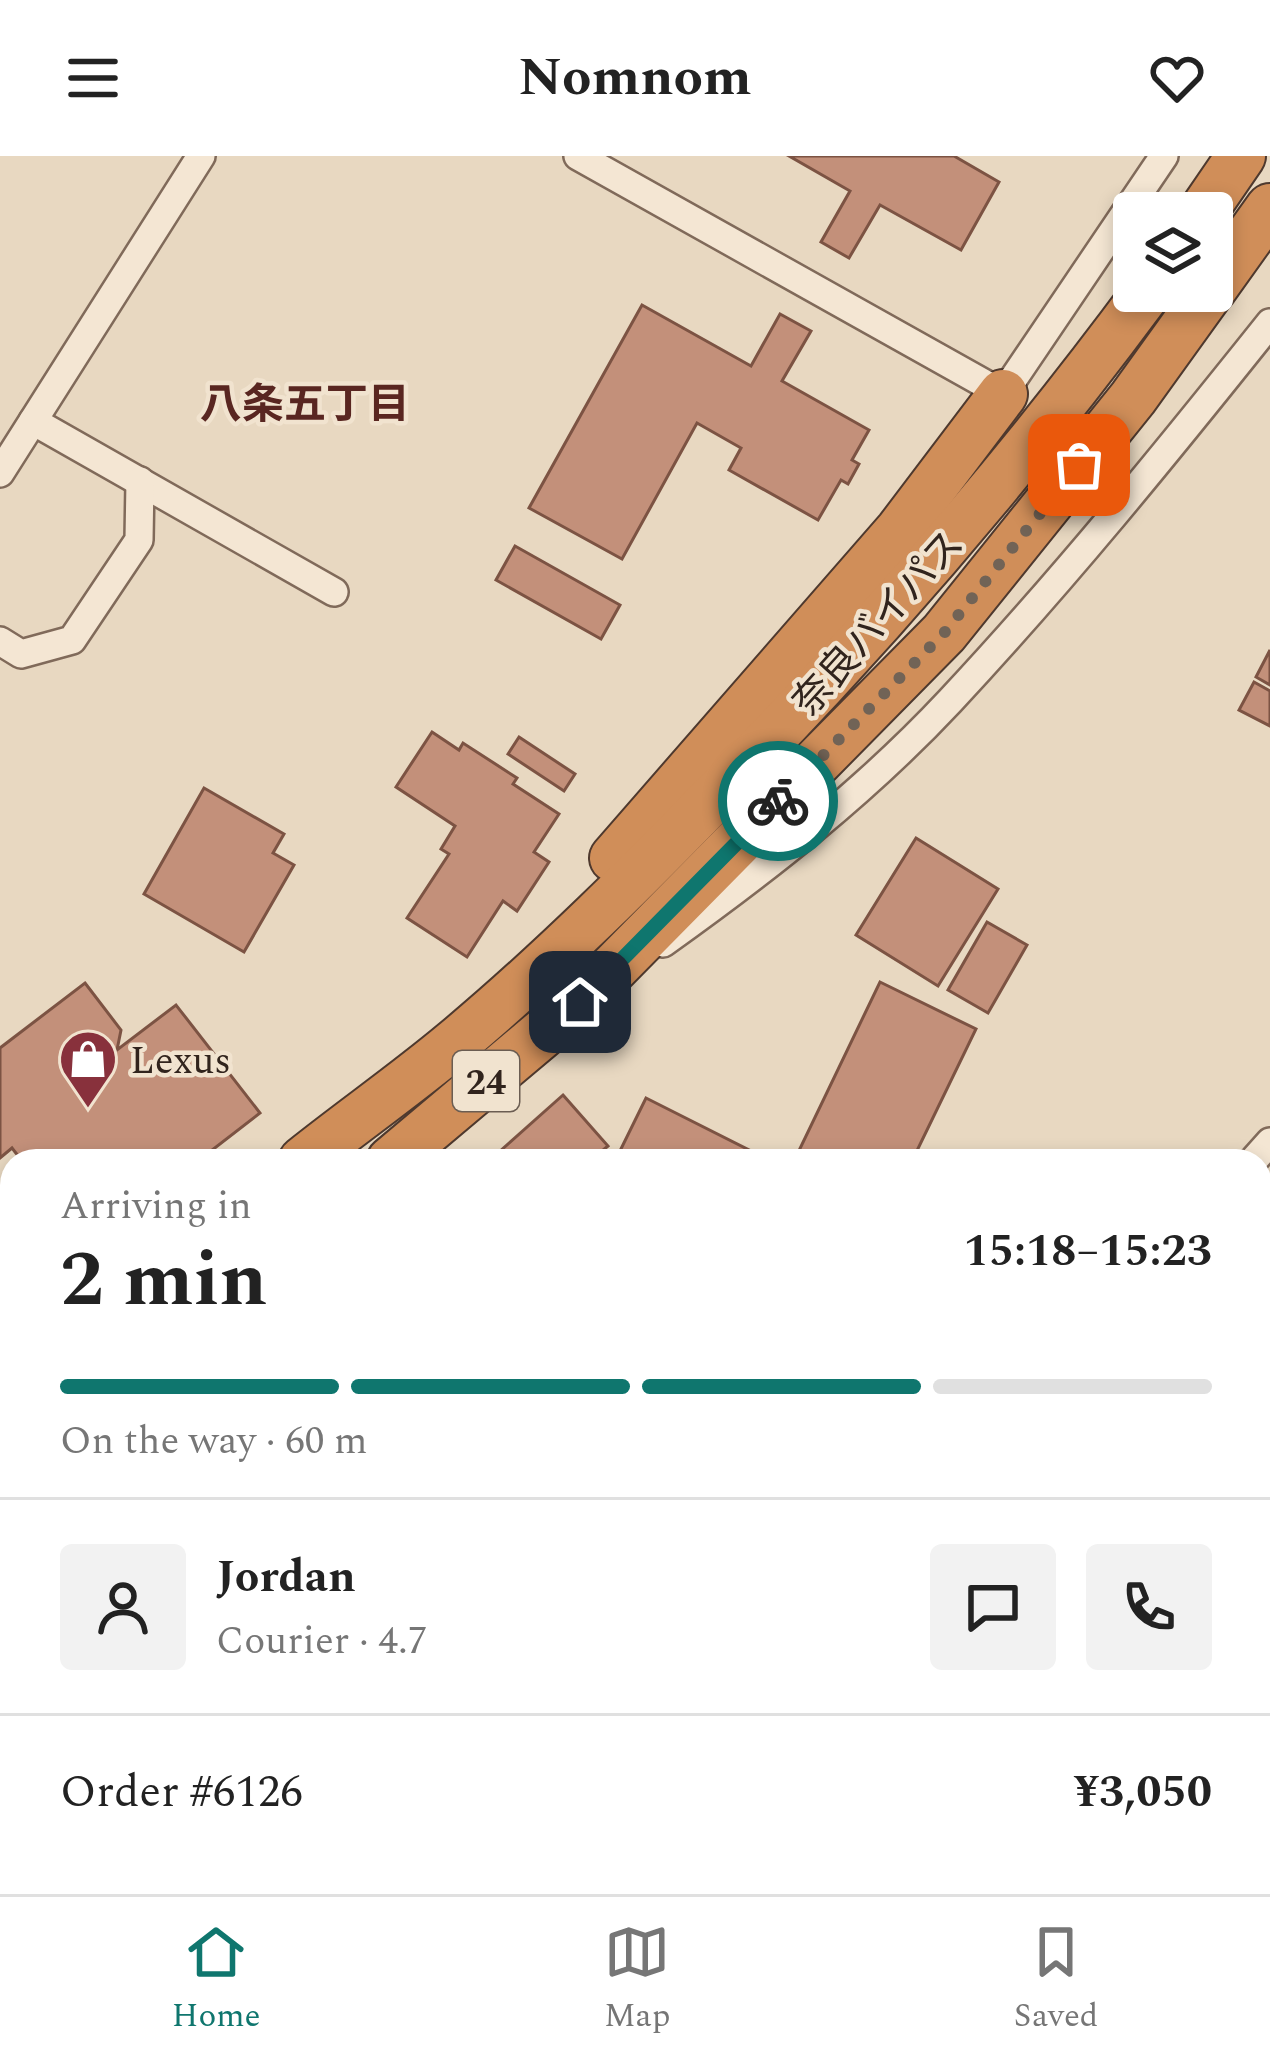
<!DOCTYPE html>
<meta charset="utf-8">
<style>
:root{--surface:#fff;--page:#f2f2f2;--text:#222;--muted:#767676;--line:#e0e0e0;--accent:#0f766e}
body{margin:0;font-family:Spectral,"Noto Sans JP",serif;background:var(--page);color:var(--text);height:100vh;display:flex;flex-direction:column;font-size:45px;white-space:nowrap}
*{box-sizing:border-box;margin:0}
p{font-size:39px;color:var(--muted)}
.icon{flex:none;width:66px;height:66px;fill:none;stroke:currentColor;stroke-width:2;stroke-linecap:round;stroke-linejoin:round}
.map{position:relative;flex:1;overflow:hidden}
.panel{position:absolute;left:0px;top:993px;width:1272px;height:747px;display:flex;flex-direction:column;background:var(--surface);border-radius:36px 36px 0 0;box-shadow:0 6px 18px #0003}
.panel>*{flex:none}
.tools{position:absolute;left:1113px;top:36px;display:grid;gap:24px}
.tools a{display:grid;place-items:center;width:120px;height:120px;border-radius:12px;background:var(--surface);box-shadow:0 6px 18px #0003;font-size:60px}
.pin{position:absolute;display:grid;place-items:center;width:102px;height:102px;color:#fff;margin:-51px;border-radius:24px;box-shadow:0 6px 18px #0006}
.courier{position:absolute;display:grid;place-items:center;width:120px;height:120px;margin:-60px;border:9px solid #0f766e;border-radius:50%;background:#fff;color:#222;box-shadow:0 3px 15px #0007}
.head em{font-style:normal;font-weight:700}
.head div{display:flex;flex-direction:column-reverse}
.head{display:flex;align-items:center;justify-content:space-between;height:204px;padding:0 60px}
h1{font-size:78px;font-weight:700;line-height:90px}
.bar{display:grid;grid-template-columns:repeat(4,1fr);gap:18px 12px;align-content:center;height:144px;padding:0 60px}
.bar i{height:15px;border-radius:9px;background:var(--line)}
.bar .current{background:var(--accent)}
.bar p{grid-column:span 4}
.line{display:flex;align-items:center;gap:30px;padding:0 60px;border-top:3px solid var(--line)}
.line div{flex:1}
.round{display:grid;place-items:center;flex:none;width:126px;height:126px;border-radius:12px;background:var(--page)}
header{display:flex;justify-content:space-between;align-items:center;height:156px;padding:0 60px;background:var(--surface);font-size:54px;font-weight:700}
.dock{display:flex;justify-content:space-around;align-items:center;height:168px;border-top:3px solid var(--line);background:var(--surface);font-size:33px;color:var(--muted)}
.dock a{display:grid;justify-items:center;gap:6px}
.dock .current{color:var(--accent)}
.map>svg:first-child{display:block}
.green{fill:#c5c596}
.building{fill:#c3907a;stroke:#7c5343;stroke-width:3}
.lines{fill:none;stroke-linecap:round;stroke-linejoin:round}
.lane-casing{stroke:#806a5a;stroke-width:18}
.street-casing{stroke:#806a5a;stroke-width:32}
.highway-casing{stroke:#4e392e;stroke-width:52}
.lane{stroke:#f4e6d3;stroke-width:14}
.street{stroke:#f4e6d3;stroke-width:27}
.highway{stroke:#d08e59;stroke-width:48}
.done{stroke:#716356;stroke-width:12;stroke-dasharray:0 21.6}
.route{stroke:#0f766e;stroke-width:15}
.labels{text-anchor:middle;stroke-width:9;stroke-linejoin:round;paint-order:stroke}
.shield{fill:#f1e3cf;stroke:#6b5d52;stroke-width:3}
.shield-label{font-size:36px;font-weight:bold;fill:#31241d}
.street-label{font-size:39px;fill:#31241d;stroke:#f1e3cf}
.poi-label{font-size:39px;fill:#31241d;stroke:#f1e3cf;text-anchor:start}
.neighbourhood-label{font-size:42px;font-weight:bold;fill:#592621;stroke:#f1e3cf}
</style>
<header><svg class="icon" aria-label="menu" viewBox="0 0 24 24"><path d="M4 6h16M4 12h16M4 18h16"/></svg>Nomnom<svg class="icon" aria-label="heart" viewBox="0 0 24 24"><path d="M12 20l-8-8c-3-5 5-10 8-4 3-6 11-1 8 4z"/></svg></header>
<div class="map">
<svg width="1270" height="1738" viewBox="0 0 1270 1738">
<rect width="100%" height="100%" fill="#e8d8c1"/>
<path class="green" d="M1270,1122V1738H1071L1063,1733L1066,1728H1260V1142Z"/>
<g class="building">
<path d="M789,0H954L999,26L961,94L880,49L849,102L821,86L850,35Z"/>
<path d="M642,149L751,210L780,158L811,175L782,225L869,274L852,304L859,308L848,328L841,324L818,364L729,314L741,292L697,267L622,403L529,352Z"/>
<path d="M515,390L620,449L601,483L496,424Z"/>
<path d="M1270,494V529L1256,521Z"/>
<path d="M1254,526L1270,535V570L1239,554Z"/>
<path d="M432,576L459,594L463,587L517,622L513,628L559,658L534,696L549,706L517,755L503,745L467,801L407,762L449,698L441,693L455,670L396,631Z"/>
<path d="M519,581L575,618L564,635L508,598Z"/>
<path d="M204,632L284,678L273,697L294,709L244,796L144,738Z"/>
<path d="M916,682L998,733L938,830L856,779Z"/>
<path d="M987,766L1027,789L988,857L948,834Z"/>
<path d="M880,826L976,873L912,1005H794Z"/>
<path d="M85,827L121,874L117,894L176,849L260,957L198,1005H22L12,992L0,1002V892Z"/>
<path d="M563,939L608,990L590,1005H489Z"/>
<path d="M646,942L751,995L746,1005H615Z"/>
<path d="M0,1434L12,1449V1519L0,1529Z"/>
<path d="M930,1728H980L999,1738H925Z"/>
</g>
<g class="lines">
<g class="lane-casing">
<path id="lane" d="M474,1738L479,1728"/>
</g>
<g class="street-casing">
<g id="street">
<path d="M578,0L1003,238L1164,0"/>
<path d="M33,265L334,436"/>
<path d="M0,317L201,0"/>
<path d="M0,485L21,498L72,484L139,384L140,325"/>
<path d="M663,787C764,715 865,636 950,545C1063,424 1167,296 1270,167"/>
<path d="M1253,1005L1270,986"/>
<path d="M845,1738L850,1728"/>
</g>
</g>
<g class="highway-casing">
<g id="highway">
<path d="M1202,57L1241,0"/>
<path d="M1212,133L1270,52"/>
<path d="M614,702L900,374L1003,238"/>
<path d="M303,1005C353,965 405,929 454,888C551,807 642,716 730,625C880,471 1020,308 1148,135"/>
<path d="M391,1005L580,846L944,477L1133,242L1210,135"/>
<path d="M0,1251L12,1241"/>
<path d="M0,1324L12,1314"/>
</g>
</g>
<use href="#lane" class="lane"/>
<use href="#street" class="street"/>
<use href="#highway" class="highway"/>
</g>
<g class="lines">
<path class="done" d="M778,645L944,477L1079,309"/>
<path class="route" d="M580,846L778,645"/>
</g>
<defs>
<g id="shop-pin" transform="scale(3)"><path d="M0 17L-7.5 6A9.5 9.5 0 1 1 7.5 6Z" fill="#88313c" stroke="#f1e3cf"/><path d="M-5-2.5h2.3a2.7 3.5 0 0 1 5.4 0H5L5.5 6h-11ZM-1.5-2.5h3a1.5 2.3 0 0 0-3 0Z" fill="#fff"/></g>
</defs>
<g fill-rule="evenodd">
<use href="#shop-pin" x="88" y="903"/>
</g>
<g class="labels">
<rect class="shield" x="453" y="895" width="66" height="60" rx="9"/>
<g class="shield-label">
<text x="486" y="938">24</text>
</g>
<g class="street-label">
<text transform="translate(877 466) rotate(-48)" y="14">奈良バイパス</text>
</g>
<g class="poi-label">
<text x="130" y="917">Lexus</text>
</g>
<g class="neighbourhood-label">
<text x="305" y="262">八条五丁目</text>
</g>
</g>
</svg>
<div class="tools">
<a><svg class="icon" aria-label="layers" viewBox="0 0 24 24"><path d="M12 4l9 5-9 5-9-5zM3 14l9 5 9-5"/></svg></a>
</div>
<div class="pin" style="left:1079px;top:309px;background:#ea580c"><svg class="icon" aria-label="bag" viewBox="0 0 24 24"><path d="M5 8h14l-1 12H6zM9 8a3 3 0 0 1 6 0"/></svg></div>
<div class="pin" style="left:580px;top:846px;background:#1f2937"><svg class="icon" aria-label="home" viewBox="0 0 24 24"><path d="M3 11l9-7 9 7M6 9v11h12V9"/></svg></div>
<div class="courier" style="left:778px;top:645px"><svg class="icon" aria-label="bike" viewBox="0 0 24 24"><circle cx="6" cy="16" r="4"/><circle cx="18" cy="16" r="4"/><path d="M6 16l4-8h5l3 8M10 8l3 8H6M13 5h3"/></svg></div>
<section class="panel">
<div class="head"><div><h1>2 min</h1><p>Arriving in</p></div><em>15:18–15:23</em></div>
<div class="bar"><i class="current"></i><i class="current"></i><i class="current"></i><i></i><p>On the way · 60 m</p></div>
<div class="line" style="height:216px"><a class="round"><svg class="icon" aria-label="person" viewBox="0 0 24 24"><circle cx="12" cy="8" r="4"/><path d="M4 21q1-7 8-7t8 7"/></svg></a><div><b>Jordan</b><p>Courier · 4.7</p></div><a class="round"><svg class="icon" aria-label="chat" viewBox="0 0 24 24"><path d="M4 5h16v11H9l-5 4z"/></svg></a><a class="round"><svg class="icon" aria-label="phone" viewBox="0 0 24 24"><path d="M5 4h4l2 5-3 2q2 4 5 5l2-3 5 2v4C11 20 4 13 5 4z"/></svg></a></div>
<div class="line" style="height:156px"><div>Order #6126</div><b>¥3,050</b></div>
</section>
</div>
<nav class="dock">
<a class="current"><svg class="icon" aria-label="home" viewBox="0 0 24 24"><path d="M3 11l9-7 9 7M6 9v11h12V9"/></svg>Home</a>
<a><svg class="icon" aria-label="map" viewBox="0 0 24 24"><path d="M3 6l6-2 6 2 6-2v14l-6 2-6-2-6 2zM9 4v14M15 6v14"/></svg>Map</a>
<a><svg class="icon" aria-label="saved" viewBox="0 0 24 24"><path d="M7 4h10v16l-5-4-5 4z"/></svg>Saved</a>
</nav>
